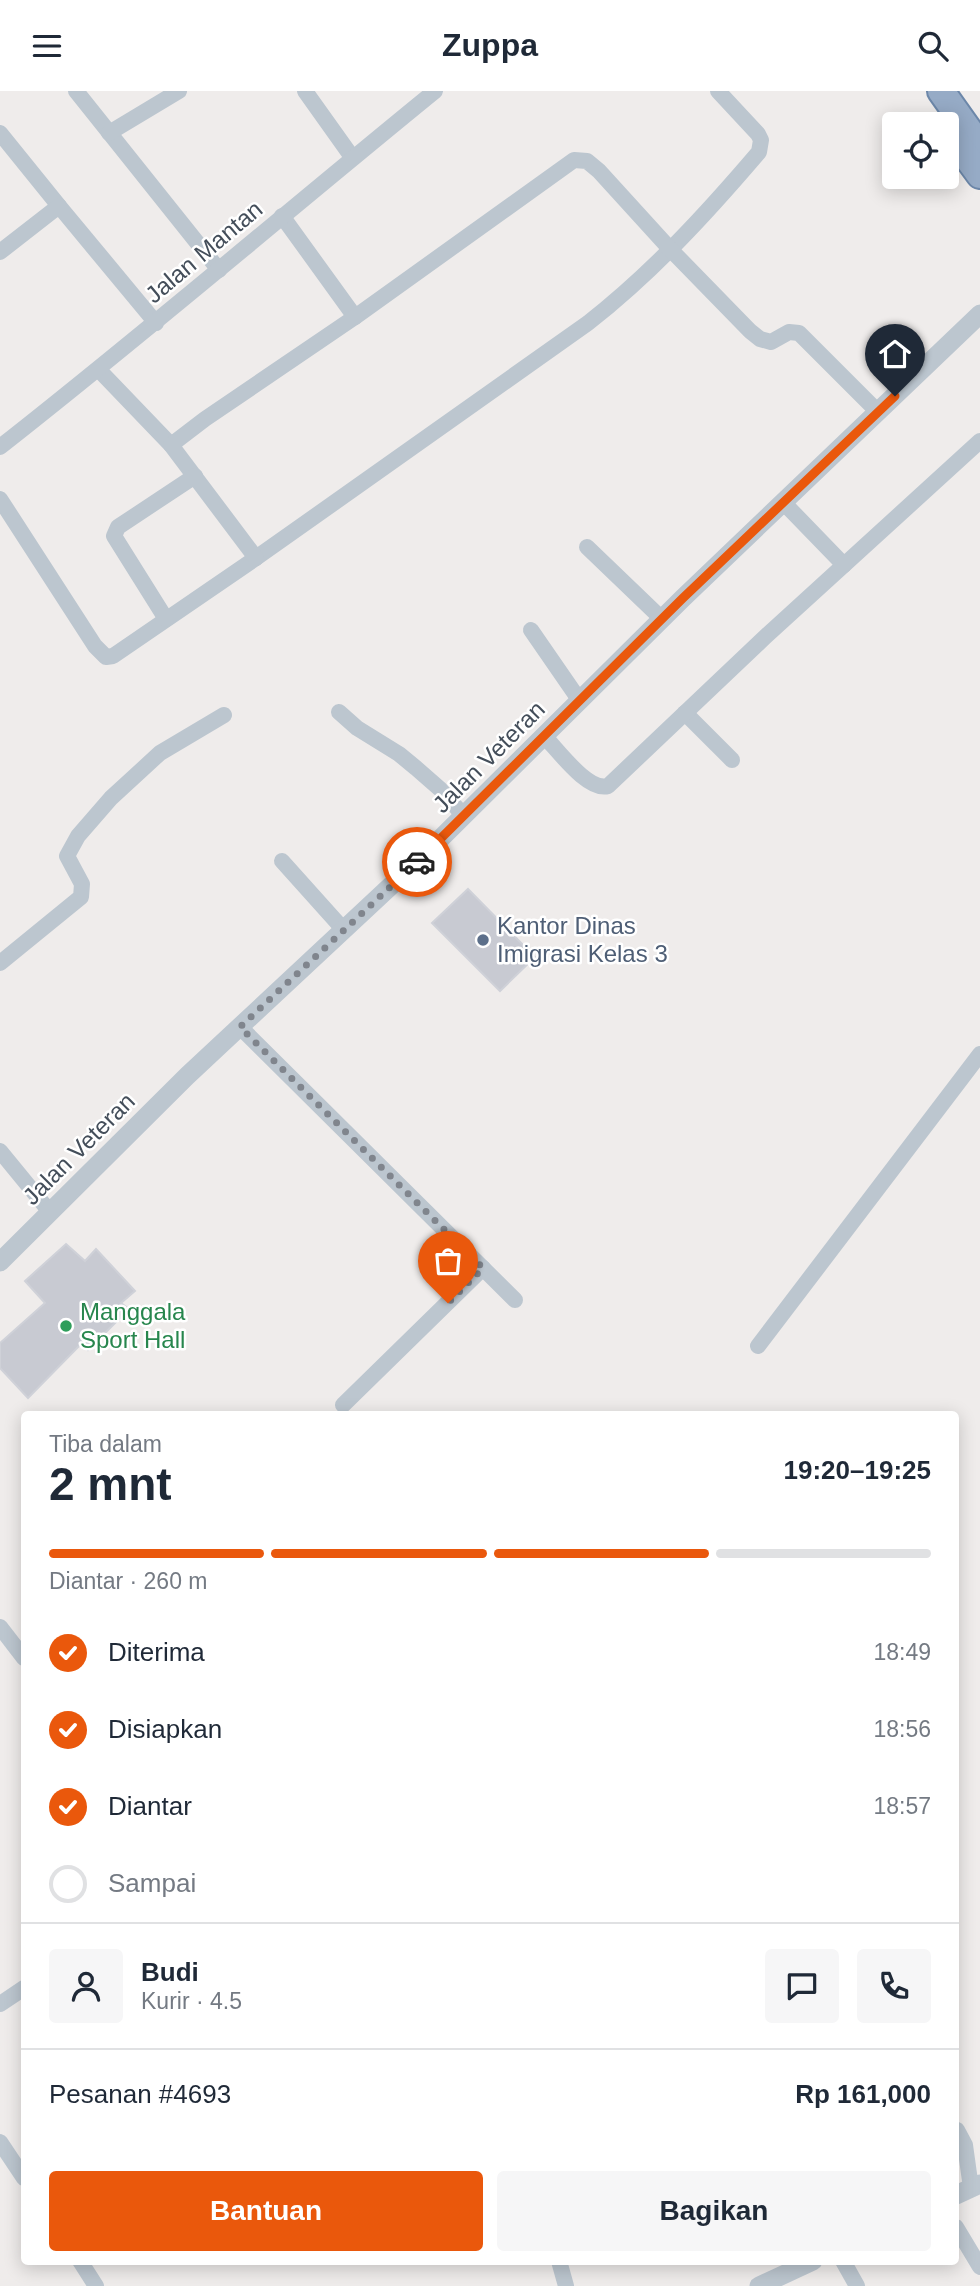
<!DOCTYPE html>
<html lang="id">
<meta charset="utf-8">
<style>
:root{--surface:#fff;--page:#f6f6f7;--text:#1f2937;--muted:#747a83;--line:#e0e1e3;--accent:#ea580c}
body{margin:0;font-family:Arial,sans-serif;background:var(--page);color:var(--text);height:100vh;display:flex;flex-direction:column;font-size:26px;white-space:nowrap}
*{box-sizing:border-box;margin:0}
p{font-size:23px;color:var(--muted)}
.icon{flex:none;width:38px;height:38px;fill:none;stroke:currentColor;stroke-width:2;stroke-linecap:round;stroke-linejoin:round}
.map{position:relative;flex:1;overflow:hidden}
.side{position:absolute;left:21px;top:1320px;width:938px;height:854px;display:flex;flex-direction:column;background:var(--surface);border-radius:7px;box-shadow:0 4px 18px #0003}
.side>*{flex:none}
.controls{position:absolute;left:882px;top:21px;display:grid;gap:14px}
.controls a{display:grid;place-items:center;width:77px;height:77px;border-radius:7px;background:var(--surface);box-shadow:0 4px 18px #0003;font-size:35px}
.pin{position:absolute;display:grid;place-items:center;width:60px;height:60px;color:#fff;margin:-72px -30px;border-radius:50% 50% 50% 0;rotate:-45deg;box-shadow:0 0 7px #0007}
.pin .icon{rotate:45deg}
.courier{position:absolute;display:grid;place-items:center;width:70px;height:70px;margin:-35px;border:5px solid #ea580c;border-radius:50%;background:#fff;color:#222;box-shadow:0 2px 9px #0007}
.headline em{font-style:normal;font-weight:700}
.headline div{display:flex;flex-direction:column-reverse}
.headline{display:flex;align-items:center;justify-content:space-between;height:119px;padding:0 28px}
h1{font-size:46px;font-weight:700;line-height:52px}
.bar{display:grid;grid-template-columns:repeat(4,1fr);gap:10px 7px;align-content:center;height:84px;padding:0 28px}
.bar i{height:9px;border-radius:5px;background:var(--line)}
.bar .on{background:var(--accent)}
.bar p{grid-column:span 4}
.line{display:flex;align-items:center;gap:18px;padding:0 28px;border-top:2px solid var(--line)}
.line div{flex:1}
.round{display:grid;place-items:center;flex:none;width:74px;height:74px;border-radius:7px;background:var(--page)}
ol{padding:0 28px;list-style:none}
li{display:flex;align-items:center;gap:21px;height:77px}
li p{margin-inline-start:auto}
li .icon{padding:7px;border-radius:50%;background:var(--accent);color:#fff;stroke-width:4}
li:last-child{color:var(--muted)}
li i{width:38px;height:38px;border:4px solid var(--line);border-radius:50%}
.primary-button{display:flex;gap:14px;margin-top:auto;padding:14px 28px}
.primary-button a{flex:1;height:80px;border-radius:7px;background:var(--accent);color:#fff;font-size:28px;font-weight:700;line-height:80px;text-align:center}
.primary-button a+a{background:var(--page);color:var(--text)}
header{display:flex;justify-content:space-between;align-items:center;height:91px;padding:0 28px;background:var(--surface);font-size:32px;font-weight:700}
.map>svg:first-child{display:block}
.building{fill:#c8cad2;stroke:#cfd1d8;stroke-width:2}
.lines{fill:none;stroke-linecap:round;stroke-linejoin:round}
.trunk-casing{stroke:#6c87a9;stroke-width:30}
.minor{stroke:#bcc6cf;stroke-width:16}
.tertiary{stroke:#bcc6cf;stroke-width:19}
.trunk{stroke:#96abc6;stroke-width:26}
.done{stroke:#80858d;stroke-width:7;stroke-dasharray:0 12.6}
.route{stroke:#ea580c;stroke-width:9}
.service-dot{fill:#5c6f8a;stroke:#fff;stroke-width:2.5}
.leisure-dot{fill:#2e9e5b;stroke:#fff;stroke-width:2.5}
.labels{text-anchor:middle;stroke-width:5;stroke-linejoin:round;paint-order:stroke}
.street-label{font-size:24px;fill:#444e5a;stroke:#fff}
.service-label{font-size:24px;fill:#4e5e75;stroke:#fff;text-anchor:start}
.leisure-label{font-size:24px;fill:#27864d;stroke:#fff;text-anchor:start}
</style>
<header><svg class="icon" aria-label="menu" viewBox="0 0 24 24"><path d="M4 6h16M4 12h16M4 18h16"/></svg>Zuppa<svg class="icon" aria-label="search" viewBox="0 0 24 24"><circle cx="10" cy="10" r="6"/><path d="M15 15l6 6"/></svg></header>
<div class="map">
<svg width="980" height="2195" viewBox="0 0 980 2195">
<rect width="100%" height="100%" fill="#efeceb"/>
<g class="building">
<path d="M468,798L535,866L500,900L432,832Z"/>
<path d="M66,1153L85,1170L96,1158L135,1200L121,1212L129,1218L88,1259L82,1252L28,1307L0,1277V1252L45,1212L25,1190Z"/>
</g>
<g class="lines">
<g class="trunk-casing">
<g id="trunk">
<path d="M941,0L980,55"/>
<path d="M950,43L980,84"/>
</g>
</g>
<g class="minor">
<path d="M76,0L219,179"/>
<path d="M305,0L352,66"/>
<path d="M0,42L59,115"/>
<path d="M109,42L179,0"/>
<path d="M282,125L355,226"/>
<path d="M0,161L59,115L156,232"/>
<path d="M99,279L171,354"/>
<path d="M0,356C148,240 290,118 435,0"/>
<path d="M0,408L95,555L106,566L113,565L256,467L588,232C652,182 707,122 759,61L761,49L758,43L718,0"/>
<path d="M783,411L844,474"/>
<path d="M587,456L662,528"/>
<path d="M256,467L171,354L205,328L355,226L574,69L587,70L599,80L670,158L750,240L760,248L771,251L789,241L799,242L878,321"/>
<path d="M166,528L114,445L118,436L195,385"/>
<path d="M531,539L580,610"/>
<path d="M339,621L357,637L399,663L416,677L440,698L464,725"/>
<path d="M685,622L732,669"/>
<path d="M544,645C558,659 588,701 608,695L765,546L980,350"/>
<path d="M282,770L343,838"/>
<path d="M0,872L81,806L82,793L67,765L78,745L111,707L160,662L224,624"/>
<path d="M240,936L515,1209"/>
<path d="M0,1060L50,1121"/>
<path d="M758,1255L980,963"/>
<path d="M343,1314L483,1177"/>
<path d="M0,1536L24,1567"/>
<path d="M0,1913L24,1897"/>
<path d="M957,2039L965,2054L971,2097"/>
<path d="M0,2051L24,2087"/>
<path d="M956,2136L980,2176"/>
<path d="M80,2170L96,2195"/>
<path d="M559,2170L566,2195"/>
<path d="M843,2170L857,2195"/>
</g>
<g class="tertiary">
<path d="M0,1171L187,985L426,762L683,507L980,223"/>
<path d="M956,2104L980,2093"/>
<path d="M759,2195L813,2170"/>
</g>
<use href="#trunk" class="trunk"/>
</g>
<g class="lines">
<path class="done" d="M417,771L240,936L483,1177L448,1212"/>
<path class="route" d="M417,771L683,507L895,305"/>
</g>
<circle class="service-dot" cx="483" cy="849" r="7"/>
<circle class="leisure-dot" cx="66" cy="1235" r="7"/>
<g class="labels">
<g class="street-label">
<text transform="translate(204 161) rotate(-40)" y="8">Jalan Mantan</text>
<text transform="translate(489 666) rotate(-45)" y="8">Jalan Veteran</text>
<text transform="translate(79 1058) rotate(-45)" y="8">Jalan Veteran</text>
</g>
<g class="service-label">
<text x="497" y="843">Kantor Dinas<tspan x="497" dy="28">Imigrasi Kelas 3</tspan></text>
</g>
<g class="leisure-label">
<text x="80" y="1229">Manggala<tspan x="80" dy="28">Sport Hall</tspan></text>
</g>
</g>
</svg>
<div class="controls">
<a><svg class="icon" aria-label="locate" viewBox="0 0 24 24"><circle cx="12" cy="12" r="6"/><path d="M12 2v4M12 18v4M2 12h4M18 12h4"/></svg></a>
</div>
<div class="pin" style="left:448px;top:1212px;background:#ea580c"><svg class="icon" aria-label="bag" viewBox="0 0 24 24"><path d="M5 8h14l-1 12H6zM9 8a3 3 0 0 1 6 0"/></svg></div>
<div class="pin" style="left:895px;top:305px;background:#1f2937"><svg class="icon" aria-label="home" viewBox="0 0 24 24"><path d="M3 11l9-7 9 7M6 9v11h12V9"/></svg></div>
<div class="courier" style="left:417px;top:771px"><svg class="icon" aria-label="car" viewBox="0 0 24 24"><path d="M5 17H2v-5l4-1 3-4h7l3 4 3 1v5h-3M9 17h6M6 11h13"/><circle cx="7" cy="17" r="2"/><circle cx="17" cy="17" r="2"/></svg></div>
<section class="side">
<div class="headline"><div><h1>2 mnt</h1><p>Tiba dalam</p></div><em>19:20–19:25</em></div>
<div class="bar"><i class="on"></i><i class="on"></i><i class="on"></i><i></i><p>Diantar · 260 m</p></div>
<ol>
<li><svg class="icon" aria-label="check" viewBox="0 0 24 24"><path d="M5 12l5 5 9-10"/></svg>Diterima<p>18:49</p></li>
<li><svg class="icon" aria-label="check" viewBox="0 0 24 24"><path d="M5 12l5 5 9-10"/></svg>Disiapkan<p>18:56</p></li>
<li><svg class="icon" aria-label="check" viewBox="0 0 24 24"><path d="M5 12l5 5 9-10"/></svg>Diantar<p>18:57</p></li>
<li><i></i>Sampai</li>
</ol>
<div class="line" style="height:126px"><a class="round"><svg class="icon" aria-label="person" viewBox="0 0 24 24"><circle cx="12" cy="8" r="4"/><path d="M4 21q1-7 8-7t8 7"/></svg></a><div><b>Budi</b><p>Kurir · 4.5</p></div><a class="round"><svg class="icon" aria-label="chat" viewBox="0 0 24 24"><path d="M4 5h16v11H9l-5 4z"/></svg></a><a class="round"><svg class="icon" aria-label="phone" viewBox="0 0 24 24"><path d="M5 4h4l2 5-3 2q2 4 5 5l2-3 5 2v4C11 20 4 13 5 4z"/></svg></a></div>
<div class="line" style="height:91px"><div>Pesanan #4693</div><b>Rp 161,000</b></div>
<div class="primary-button"><a>Bantuan</a><a>Bagikan</a></div>
</section>
</div>
